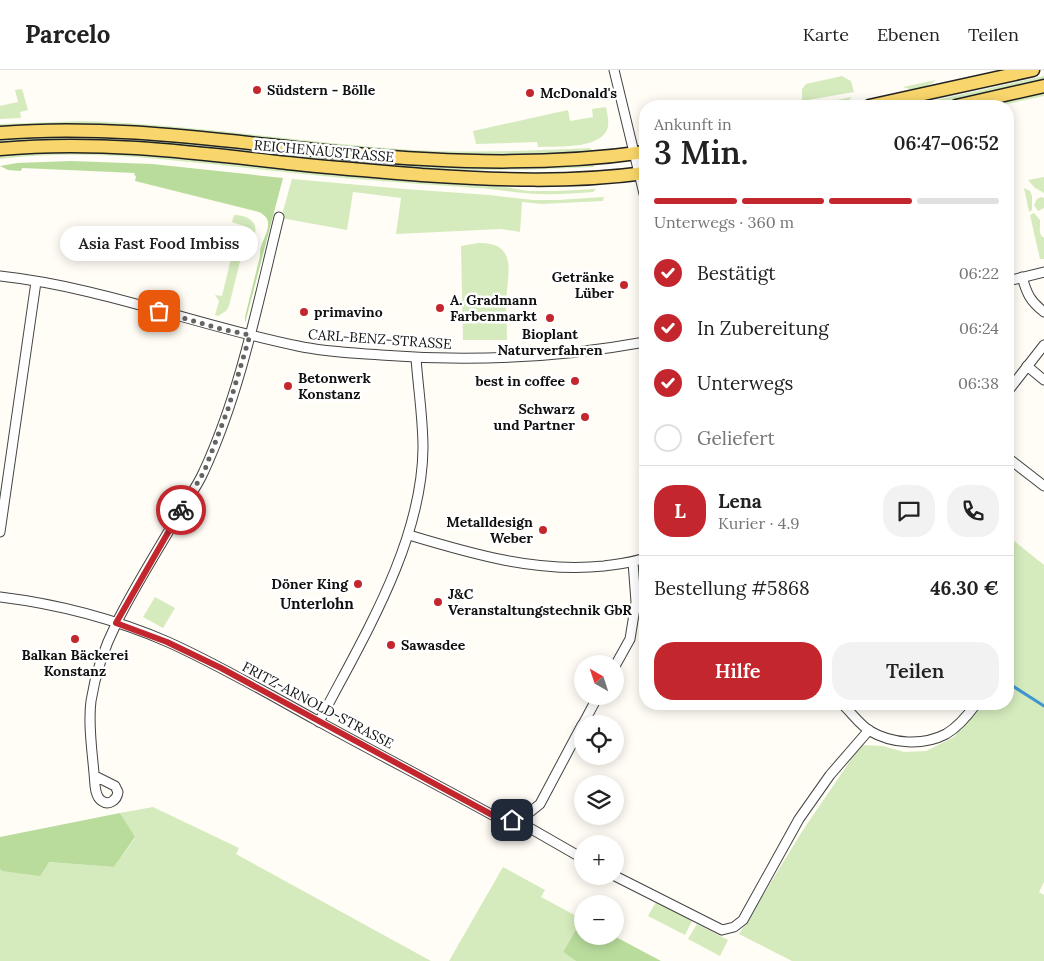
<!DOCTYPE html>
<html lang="de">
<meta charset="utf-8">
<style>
:root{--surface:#fff;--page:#f2f2f2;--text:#222;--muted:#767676;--line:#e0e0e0;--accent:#c4262e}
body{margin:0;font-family:Lora,serif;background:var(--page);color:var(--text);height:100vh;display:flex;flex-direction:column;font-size:19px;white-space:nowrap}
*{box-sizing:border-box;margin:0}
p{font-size:16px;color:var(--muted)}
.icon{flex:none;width:28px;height:28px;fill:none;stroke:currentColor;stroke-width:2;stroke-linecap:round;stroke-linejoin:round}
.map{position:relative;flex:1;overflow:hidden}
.drawer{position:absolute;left:639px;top:30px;width:375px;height:610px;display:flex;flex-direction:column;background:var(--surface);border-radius:20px;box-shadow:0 2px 12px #0003}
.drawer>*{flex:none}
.needle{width:32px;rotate:321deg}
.tools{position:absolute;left:574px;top:585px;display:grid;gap:10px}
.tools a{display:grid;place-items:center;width:50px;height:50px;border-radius:50%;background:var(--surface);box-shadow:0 2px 12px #0003;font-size:25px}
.pin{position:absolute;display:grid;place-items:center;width:42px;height:42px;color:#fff;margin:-21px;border-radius:10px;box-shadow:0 2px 8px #0006}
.courier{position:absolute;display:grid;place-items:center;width:50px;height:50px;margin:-25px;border:4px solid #c4262e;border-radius:50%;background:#fff;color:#222;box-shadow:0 1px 6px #0007}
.bubble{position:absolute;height:35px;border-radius:18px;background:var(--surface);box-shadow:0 2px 12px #0003;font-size:16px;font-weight:600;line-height:35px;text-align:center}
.summary em{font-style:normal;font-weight:600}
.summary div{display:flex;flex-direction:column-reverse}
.summary{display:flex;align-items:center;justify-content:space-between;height:85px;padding:0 15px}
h1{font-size:32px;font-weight:600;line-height:38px}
.bar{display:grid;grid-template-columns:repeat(4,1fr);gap:8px 5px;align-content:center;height:60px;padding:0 15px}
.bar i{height:6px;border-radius:4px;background:var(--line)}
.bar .selected{background:var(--accent)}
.bar p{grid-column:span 4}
.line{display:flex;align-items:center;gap:12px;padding:0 15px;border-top:1px solid var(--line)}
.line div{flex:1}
.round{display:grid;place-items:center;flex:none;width:52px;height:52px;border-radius:20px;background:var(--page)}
ol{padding:0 15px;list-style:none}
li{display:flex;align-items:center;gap:15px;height:55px}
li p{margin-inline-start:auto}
li .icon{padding:5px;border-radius:50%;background:var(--accent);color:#fff;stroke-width:4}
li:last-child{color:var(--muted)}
li i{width:28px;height:28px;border:2px solid var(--line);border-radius:50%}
.primary-button{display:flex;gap:10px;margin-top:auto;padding:10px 15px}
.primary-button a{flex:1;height:58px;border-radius:20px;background:var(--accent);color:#fff;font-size:20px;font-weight:600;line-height:58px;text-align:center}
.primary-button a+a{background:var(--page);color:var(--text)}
header{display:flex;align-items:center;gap:30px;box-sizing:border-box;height:70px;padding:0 25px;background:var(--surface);border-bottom:1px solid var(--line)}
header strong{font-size:24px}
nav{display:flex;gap:28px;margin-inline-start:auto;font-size:18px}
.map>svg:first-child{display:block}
.green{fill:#d5ebbd}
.forest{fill:#b9dc9c}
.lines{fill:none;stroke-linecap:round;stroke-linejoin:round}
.stream{stroke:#3f96cf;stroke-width:3}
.minor-casing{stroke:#444;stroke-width:11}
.primary-casing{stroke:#222;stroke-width:15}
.minor{stroke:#fff;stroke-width:9}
.primary{stroke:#f9d66b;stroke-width:12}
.done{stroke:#646461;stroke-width:5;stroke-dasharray:0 9}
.route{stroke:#c4262e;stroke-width:6}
.poi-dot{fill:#c4262e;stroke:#fff;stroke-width:2}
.labels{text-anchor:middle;stroke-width:5;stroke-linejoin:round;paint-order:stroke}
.poi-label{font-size:14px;font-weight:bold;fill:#111;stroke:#fff;text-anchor:start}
.street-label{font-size:14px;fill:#111;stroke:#fff}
.neighbourhood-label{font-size:15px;font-weight:bold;fill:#111;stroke:#fff}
</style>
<header>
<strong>Parcelo</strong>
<nav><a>Karte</a><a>Ebenen</a><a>Teilen</a></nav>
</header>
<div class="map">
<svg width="1044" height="891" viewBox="0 0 1044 891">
<rect width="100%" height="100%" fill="#fffdf5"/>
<g class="green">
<path d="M842,6L851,11L854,22L802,31V19L806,14Z"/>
<path d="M1044,6V10L941,34L929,36H909Z"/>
<path d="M936,10C928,17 913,22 903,17Z"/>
<path d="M22,19L28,40L20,42L21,48L0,49V36L18,32L15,20Z"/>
<path d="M1039,23H1044V26L998,36H980Z"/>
<path d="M852,27C844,37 820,37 807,36Z"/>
<path d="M606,37C607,43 609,50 608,56C604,80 556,76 538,77L537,72L476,74L473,61L568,40L570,51L593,47L592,39Z"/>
<path d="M81,51C192,54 302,73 413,80C472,83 531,81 590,78L593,81C469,93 343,77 219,66C183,62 146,57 110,55C73,53 37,55 0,57V54Z"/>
<path d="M86,66C191,71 295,87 400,94C464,98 529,95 594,93V97C513,101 432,102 351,94C234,83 118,63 0,73V69Z"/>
<path d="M41,82H90L153,85L388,109L494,115L528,121H558L596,119L593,122C576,123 558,125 540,124C519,124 498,119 476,118C406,113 335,108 265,100C177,91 88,78 0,89V85Z"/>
<path d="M1044,107V123L1035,118L1028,110Z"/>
<path d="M292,109L405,119L489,125L533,130H558L604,127L603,131L542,134L522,132L520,162L501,159L396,164L401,128L353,122L347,160L281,148Z"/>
<path d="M1024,118L1030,121L1032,126V140L1029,142Z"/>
<path d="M1041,127L1044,128V138L1038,141L1034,135L1037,129Z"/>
<path d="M1034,143L1040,150C1041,157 1037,163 1044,168V189H1040L1030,145Z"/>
<path d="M234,145C245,145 258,150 255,163L244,156L232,152Z"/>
<path d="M228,164C240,164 242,173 242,183L229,236L226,241L218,246L215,245L219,231L215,225L222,226L236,168Z"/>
<path d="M478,173C518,172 508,202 506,230C506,243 507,257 507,270H463L461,176Z"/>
<path d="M1008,466L1044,495V812L1039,822L1044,825V891H792L739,864L803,760L861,675L883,676L904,682L926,681L954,667L981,634H1008Z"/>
<path d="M155,527L175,538L163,558L143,547Z"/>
<path d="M153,737L239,778L236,784L431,891H0V799L2,801L49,792L114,797L135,768L120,743Z"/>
<path d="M503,797L545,820L541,827L582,849L563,882L576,891H449Z"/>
<path d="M656,832L692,851L685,865L648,846Z"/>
<path d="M697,854L728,870L720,886L688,869Z"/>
</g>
<g class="forest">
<path d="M71,91L152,94L283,108L245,253V247L260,186C258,171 280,152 259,142L135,111L136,106L134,105L135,103L22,98L21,101L8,100L0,96L17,93Z"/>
<path d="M120,743L135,767L114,797L49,792L40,806L2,801L0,799V767Z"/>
<path d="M582,849V866H614L661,891H576L563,882Z"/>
</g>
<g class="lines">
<path class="stream" d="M1008,613L1044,636"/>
<g class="minor-casing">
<g id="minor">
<path d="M614,0L645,128"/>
<path d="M0,206C102,217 198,256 298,276C325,282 354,283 381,285C470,292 557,288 645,272"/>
<path d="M1022,207C1027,224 1030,231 1044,242"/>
<path d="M1008,211L1044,202"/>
<path d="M1027,296L1044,310"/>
<path d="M1008,321L1044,275"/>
<path d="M1008,388L1044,416"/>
<path d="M0,462L36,212"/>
<path d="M409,465C472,484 537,503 604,496C618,494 631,493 645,488"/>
<path d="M0,527C57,534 115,549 168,572C219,595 267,623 316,650C376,683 436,714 496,747L520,750L528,757L582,788"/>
<path d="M615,596L630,569L636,532L633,492"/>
<path d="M842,634C851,642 860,655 870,661C892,674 923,676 946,664C958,657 968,645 976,634"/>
<path d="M319,652C362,569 422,474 423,378C423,348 418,317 416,288"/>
<path d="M583,654L598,626"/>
<path d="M95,706L115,716L118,722C117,730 109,736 102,731C94,727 95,711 94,703C92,680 88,654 91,631C95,605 105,576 117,552C136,514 160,477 181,440C189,427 198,415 204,401C241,321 258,232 279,147"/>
<path d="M520,750L540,734L582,655"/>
<path d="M615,806L722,860L734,857L743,850L799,749L830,705L869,660"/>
</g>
</g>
<g class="primary-casing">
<g id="primary">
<path d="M869,36L1033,0"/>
<path d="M956,36L1044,16"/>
<path d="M0,63C108,54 216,70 324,81C430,92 539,97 645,82"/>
<path d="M0,79C96,70 191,82 287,93C332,98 377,101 422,105C498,110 570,113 645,103"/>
</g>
</g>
<use href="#minor" class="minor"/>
<use href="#primary" class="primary"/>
</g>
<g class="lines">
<path class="done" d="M159,241L221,259L250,265L228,339L204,402L181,440"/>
<path class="route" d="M181,440L116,553L167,572L221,598L496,747L512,750"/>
</g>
<g class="poi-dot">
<circle cx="257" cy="20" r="5"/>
<circle cx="530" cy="23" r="5"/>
<circle cx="624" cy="215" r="5"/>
<circle cx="440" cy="238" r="5"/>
<circle cx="304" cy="242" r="5"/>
<circle cx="550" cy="248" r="5"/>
<circle cx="575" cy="311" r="5"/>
<circle cx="288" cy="316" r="5"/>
<circle cx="585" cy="347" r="5"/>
<circle cx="543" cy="460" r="5"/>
<circle cx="358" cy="514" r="5"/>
<circle cx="438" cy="532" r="5"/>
<circle cx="75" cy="569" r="5"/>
<circle cx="391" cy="575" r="5"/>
</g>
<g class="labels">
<g class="poi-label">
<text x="267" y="25">Südstern - Bölle</text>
<text x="540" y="28">McDonald's</text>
<text x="614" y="212" text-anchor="end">Getränke<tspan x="614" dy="16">Lüber</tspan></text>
<text x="450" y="235">A. Gradmann<tspan x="450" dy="16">Farbenmarkt</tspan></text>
<text x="314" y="247">primavino</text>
<text x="550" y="269" text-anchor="middle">Bioplant<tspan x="550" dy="16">Naturverfahren</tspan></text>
<text x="298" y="313">Betonwerk<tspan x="298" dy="16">Konstanz</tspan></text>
<text x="565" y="316" text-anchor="end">best in coffee</text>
<text x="575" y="344" text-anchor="end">Schwarz<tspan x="575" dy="16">und Partner</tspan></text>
<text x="533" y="457" text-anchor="end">Metalldesign<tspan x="533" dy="16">Weber</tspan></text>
<text x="348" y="519" text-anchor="end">Döner King</text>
<text x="448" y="529">J&amp;C<tspan x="448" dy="16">Veranstaltungstechnik GbR</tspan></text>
<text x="401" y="580">Sawasdee</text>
<text x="75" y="590" text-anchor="middle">Balkan Bäckerei<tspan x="75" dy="16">Konstanz</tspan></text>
</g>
<g class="street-label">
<text transform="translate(324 81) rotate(5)" y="5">REICHENAUSTRASSE</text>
<text transform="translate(380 269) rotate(4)" y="5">CARL-BENZ-STRASSE</text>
<text transform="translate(318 635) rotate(28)" y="5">FRITZ-ARNOLD-STRASSE</text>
</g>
<g class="neighbourhood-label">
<text x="317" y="539">Unterlohn</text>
</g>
</g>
</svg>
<div class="tools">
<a><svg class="needle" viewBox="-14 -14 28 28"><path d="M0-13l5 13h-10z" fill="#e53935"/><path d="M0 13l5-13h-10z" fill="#767676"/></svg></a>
<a><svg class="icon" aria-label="locate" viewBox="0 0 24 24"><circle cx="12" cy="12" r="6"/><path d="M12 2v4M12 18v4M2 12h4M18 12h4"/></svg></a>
<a><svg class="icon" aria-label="layers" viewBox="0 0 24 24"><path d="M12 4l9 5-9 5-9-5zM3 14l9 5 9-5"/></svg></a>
<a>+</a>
<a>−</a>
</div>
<div class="pin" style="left:159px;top:241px;background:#ea580c"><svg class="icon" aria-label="bag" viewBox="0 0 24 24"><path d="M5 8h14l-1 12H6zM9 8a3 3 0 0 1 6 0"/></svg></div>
<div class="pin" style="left:512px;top:750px;background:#1f2937"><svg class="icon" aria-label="home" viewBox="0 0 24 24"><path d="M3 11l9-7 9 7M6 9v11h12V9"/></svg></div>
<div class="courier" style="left:181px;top:440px"><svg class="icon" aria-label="bike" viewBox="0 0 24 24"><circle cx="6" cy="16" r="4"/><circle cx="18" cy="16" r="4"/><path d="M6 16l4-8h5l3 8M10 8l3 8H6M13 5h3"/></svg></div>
<div class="bubble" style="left:60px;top:156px;width:198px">Asia Fast Food Imbiss</div>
<section class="drawer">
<div class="summary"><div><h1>3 Min.</h1><p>Ankunft in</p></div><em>06:47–06:52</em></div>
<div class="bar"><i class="selected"></i><i class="selected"></i><i class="selected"></i><i></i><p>Unterwegs · 360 m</p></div>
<ol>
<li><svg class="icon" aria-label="check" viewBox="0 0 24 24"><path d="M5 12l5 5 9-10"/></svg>Bestätigt<p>06:22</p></li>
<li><svg class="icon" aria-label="check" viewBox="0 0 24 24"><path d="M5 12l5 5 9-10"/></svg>In Zubereitung<p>06:24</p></li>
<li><svg class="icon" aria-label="check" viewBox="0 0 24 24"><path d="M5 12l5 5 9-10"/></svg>Unterwegs<p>06:38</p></li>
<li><i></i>Geliefert</li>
</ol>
<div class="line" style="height:90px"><b class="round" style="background:var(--accent);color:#fff">L</b><div><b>Lena</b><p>Kurier · 4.9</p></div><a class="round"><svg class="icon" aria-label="chat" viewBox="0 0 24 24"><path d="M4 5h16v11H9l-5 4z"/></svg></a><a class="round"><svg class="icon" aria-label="phone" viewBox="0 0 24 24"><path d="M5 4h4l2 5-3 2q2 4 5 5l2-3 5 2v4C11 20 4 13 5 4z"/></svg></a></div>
<div class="line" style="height:65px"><div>Bestellung #5868</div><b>46.30 €</b></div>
<div class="primary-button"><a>Hilfe</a><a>Teilen</a></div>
</section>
</div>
